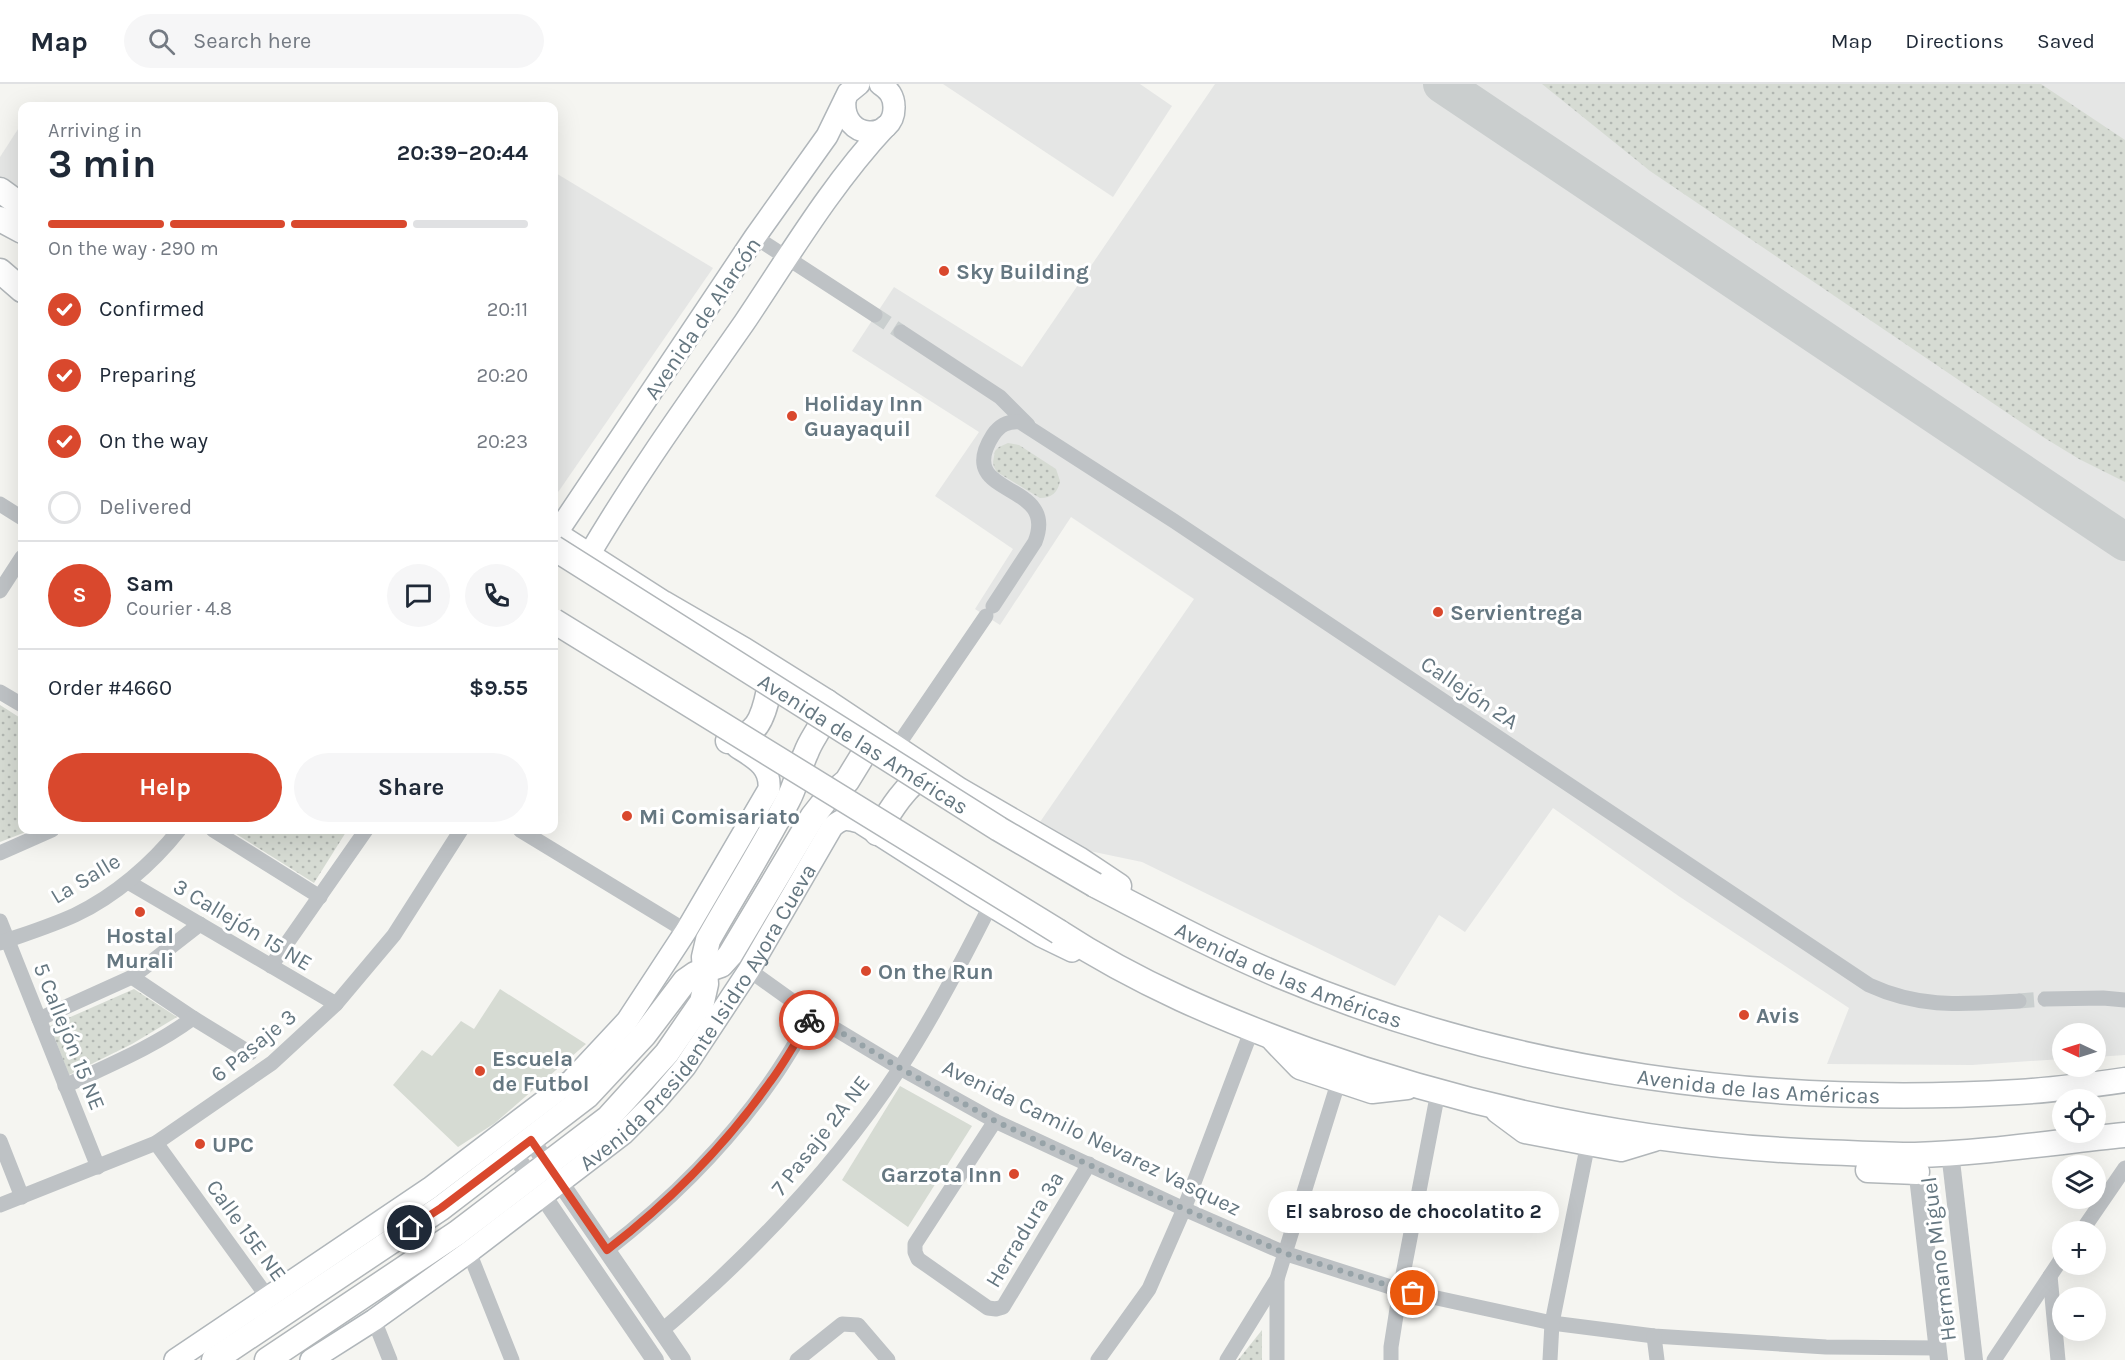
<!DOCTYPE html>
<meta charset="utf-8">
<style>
:root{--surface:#fff;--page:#f6f6f7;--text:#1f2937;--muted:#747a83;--line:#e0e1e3;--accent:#d9482d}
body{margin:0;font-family:Karla,sans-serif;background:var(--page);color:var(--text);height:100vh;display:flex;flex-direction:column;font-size:22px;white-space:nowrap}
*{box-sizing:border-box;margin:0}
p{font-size:20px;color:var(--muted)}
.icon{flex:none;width:33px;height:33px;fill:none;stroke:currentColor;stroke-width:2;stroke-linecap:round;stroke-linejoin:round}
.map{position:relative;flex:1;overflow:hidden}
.drawer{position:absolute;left:18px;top:18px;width:540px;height:732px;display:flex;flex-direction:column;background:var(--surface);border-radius:12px;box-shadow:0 6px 24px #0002}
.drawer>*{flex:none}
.needle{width:39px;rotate:274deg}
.buttons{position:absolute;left:2052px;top:939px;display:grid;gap:12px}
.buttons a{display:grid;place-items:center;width:54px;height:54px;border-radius:50%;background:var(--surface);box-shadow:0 6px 24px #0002;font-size:30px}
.pin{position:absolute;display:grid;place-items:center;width:51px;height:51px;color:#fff;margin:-26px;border:3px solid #fff;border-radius:50%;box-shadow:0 2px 6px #0007}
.courier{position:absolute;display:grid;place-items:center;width:60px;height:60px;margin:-30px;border:4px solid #d9482d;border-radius:50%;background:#fff;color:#222;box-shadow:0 2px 8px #0007}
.bubble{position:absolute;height:42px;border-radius:21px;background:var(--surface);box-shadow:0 6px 24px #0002;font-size:20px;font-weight:700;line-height:42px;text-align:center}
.head em{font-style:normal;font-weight:700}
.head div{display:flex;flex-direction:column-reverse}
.head{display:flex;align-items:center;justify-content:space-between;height:102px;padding:0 30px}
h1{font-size:39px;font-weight:700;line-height:45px}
.bar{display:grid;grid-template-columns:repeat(4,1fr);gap:9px 6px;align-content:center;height:72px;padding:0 30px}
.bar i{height:8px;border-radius:4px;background:var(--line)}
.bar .on{background:var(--accent)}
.bar p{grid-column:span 4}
.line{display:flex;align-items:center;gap:15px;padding:0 30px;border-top:2px solid var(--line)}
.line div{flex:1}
.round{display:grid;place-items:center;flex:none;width:63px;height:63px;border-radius:32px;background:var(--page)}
ol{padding:0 30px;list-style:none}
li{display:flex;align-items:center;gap:18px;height:66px}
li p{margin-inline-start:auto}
li .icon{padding:6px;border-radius:50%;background:var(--accent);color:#fff;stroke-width:4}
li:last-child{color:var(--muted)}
li i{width:33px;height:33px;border:3px solid var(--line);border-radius:50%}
.primary-button{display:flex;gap:12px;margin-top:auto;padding:12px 30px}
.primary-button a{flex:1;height:69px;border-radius:36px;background:var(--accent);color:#fff;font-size:24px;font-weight:700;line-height:69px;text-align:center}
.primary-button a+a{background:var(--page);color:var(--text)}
header{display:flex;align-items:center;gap:36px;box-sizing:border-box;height:84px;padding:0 30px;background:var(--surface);border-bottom:2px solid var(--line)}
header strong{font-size:28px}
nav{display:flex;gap:33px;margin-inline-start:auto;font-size:21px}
.search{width:420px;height:54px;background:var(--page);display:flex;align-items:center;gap:15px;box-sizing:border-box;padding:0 21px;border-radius:33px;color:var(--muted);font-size:22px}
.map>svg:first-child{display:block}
.built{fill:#e5e6e5}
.green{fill:url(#green-dots)}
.pitch{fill:#d6dbd3}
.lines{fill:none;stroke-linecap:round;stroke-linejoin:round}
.taxiway{stroke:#cacece;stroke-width:38}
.minor-tunnel{stroke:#cacfcf;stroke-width:15;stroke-dasharray:15 8;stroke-linecap:butt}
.secondary-casing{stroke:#b0b6ba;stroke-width:24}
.primary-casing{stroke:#b1b6b9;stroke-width:27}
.minor{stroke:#bec2c5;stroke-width:15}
.tertiary{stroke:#bec2c5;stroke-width:18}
.secondary{stroke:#fff;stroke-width:21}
.primary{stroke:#fff;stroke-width:24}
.primary-bridge-casing{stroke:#b1b6b9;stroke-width:27;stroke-linecap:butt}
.primary-bridge{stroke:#fff;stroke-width:24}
.done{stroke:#97a3a8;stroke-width:6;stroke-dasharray:0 10.8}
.route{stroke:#d9482d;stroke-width:8}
.poi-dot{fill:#d9482d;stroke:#fff;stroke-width:2}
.labels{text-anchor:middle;stroke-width:6;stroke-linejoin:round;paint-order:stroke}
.poi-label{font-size:22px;font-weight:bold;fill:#657781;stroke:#fff;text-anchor:start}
.street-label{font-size:22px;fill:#657781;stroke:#fff}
</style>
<header>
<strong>Map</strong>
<div class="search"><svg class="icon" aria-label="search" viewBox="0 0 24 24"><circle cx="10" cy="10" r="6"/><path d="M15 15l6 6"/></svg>Search here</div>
<nav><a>Map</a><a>Directions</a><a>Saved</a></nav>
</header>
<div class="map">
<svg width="2125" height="1276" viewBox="0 0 2125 1276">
<defs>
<pattern id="green-dots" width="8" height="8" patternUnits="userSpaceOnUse" patternTransform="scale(1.5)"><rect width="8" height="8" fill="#d6dbd3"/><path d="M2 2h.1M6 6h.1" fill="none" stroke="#b1b6b1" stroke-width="1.8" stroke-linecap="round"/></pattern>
</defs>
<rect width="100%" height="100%" fill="#f5f5f1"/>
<g class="built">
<path d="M943,0H1140L1172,22L1113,113Z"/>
<path d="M1215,0H2125V971L2096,973V950H2062V975L1972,981L1827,980L1849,924L1680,813L1553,724L1465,848L1439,831L1395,902L1142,778L1080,765L1040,738L1194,515L1071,433L1000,541L975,525L1013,465L935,412L979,348L852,267L894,203L1022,283Z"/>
<path d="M22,39V114L0,100V73Z"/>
<path d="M554,88L713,184L554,414Z"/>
</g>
<g class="green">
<path d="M1542,0H2041L2125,56V398L2079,375L2043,353L1650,87Z"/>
<path d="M1008,359L1019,361L1056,385L1060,397C1058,408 1052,414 1040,414L997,388L994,383L993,378L995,367L999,363Z"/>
<path d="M0,621L22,635V746H31L0,758Z"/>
<path d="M230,746H341L346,748L314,799Z"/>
<path d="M134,905L177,933L132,960L69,991L50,942Z"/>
<path d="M1262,1246V1276H1238Z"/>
</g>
<g class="pitch">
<path d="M500,905L586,960L495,1039L458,1063L393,1001L422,966L432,972L461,937L474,945Z"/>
<path d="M900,1002L972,1042L908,1143L842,1096Z"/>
</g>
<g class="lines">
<path class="taxiway" d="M1442,0L2125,458"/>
<g class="minor-tunnel">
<path d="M875,231L901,248"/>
<path d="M2019,917L2045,915"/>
</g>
<g class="secondary-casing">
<g id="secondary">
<path d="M845,16C841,57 895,58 894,23C894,12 889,6 880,0"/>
<path d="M556,450L755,153L827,52L848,9L859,0"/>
<path d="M589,471C636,391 691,315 744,239C789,172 831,101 886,42"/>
<path d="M175,1276L430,1104L572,996L627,937L686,847L769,705C771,682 754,674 737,663"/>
<path id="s1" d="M311,1276L374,1236L469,1168L623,1050L655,1018L685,983L749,886L832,743C842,734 846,734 859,738L970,809L1041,852L1072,867"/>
</g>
</g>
<g class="primary-casing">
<g id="primary">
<path d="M0,106L22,122"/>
<path d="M0,135L22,147"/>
<path d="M0,187L22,206"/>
<path d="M554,449L663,519L744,566L827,618L959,706L1080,776L1119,802"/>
<path d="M728,657C735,654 745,652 751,647C765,637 771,600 771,584"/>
<path d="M877,749C889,728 907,698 930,687"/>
<path id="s2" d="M1095,801C1157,833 1218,866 1283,893C1514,990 1770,1023 2018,1008C2054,1006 2090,1001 2125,996"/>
<path d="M1059,848C1137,899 1222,935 1310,967C1473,1025 1646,1061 1820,1068C1852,1069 1883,1071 1915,1071C1985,1069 2055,1058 2125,1051"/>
<path d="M1274,956L1300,983L1372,1007L1407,1003"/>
<path d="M1498,1027L1525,1047L1588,1059L1621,1065L1654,1055"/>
<path d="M1868,1086L1917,1088"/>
<path d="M214,1276L441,1124L587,1012L644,951L685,897L695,890L721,881L730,871L813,732L828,713L847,697L866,666L879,653"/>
<path d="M267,1276L457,1149L608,1034L667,969L702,918L706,900L704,873L708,856C734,810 763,764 788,716C796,701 799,684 806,669C813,650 826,641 827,618"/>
</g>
</g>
<g class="minor">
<path d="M755,153L875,231"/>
<path d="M901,248L1000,313L1028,341"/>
<path d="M0,420L22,434"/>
<path d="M0,507L22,473"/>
<path d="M993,522L1035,458C1060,395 952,415 993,351C1000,341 1008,337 1020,338L1174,437L1869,901C1921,925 1964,920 2019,917"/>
<path d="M0,608L22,621"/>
<path d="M896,664L986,532"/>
<path d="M213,746L320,813"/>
<path d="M520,746L686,847"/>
<path d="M0,769L52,746"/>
<path d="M128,798L336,920"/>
<path d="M0,837L98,1083"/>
<path d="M0,859C25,850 51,842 75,831C115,812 152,780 179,746"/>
<path d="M271,882L366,746"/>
<path d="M749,886L812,931L900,984L995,1037L1184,1125L1287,1170L1400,1206L1552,1239L1654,1252L1826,1263L1938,1264"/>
<path d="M132,893L193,934L250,969"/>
<path d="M2045,915L2103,914L2125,916"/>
<path d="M39,935L132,893L200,840"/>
<path d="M65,1002C109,981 154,963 193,934"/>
<path d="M995,1037L915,1160V1168L918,1175L988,1224L996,1225L1003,1223L1089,1080"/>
<path d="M0,1057L22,1113"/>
<path d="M156,1059L274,1222"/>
<path d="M0,1121L156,1059L272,979L336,920L394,851L461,746"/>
<path d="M2081,1148L2125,1084"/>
<path d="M607,1166C669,1118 726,1062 771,997C786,976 799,953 812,931"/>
<path d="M469,1168L512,1276"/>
<path d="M2050,1192L2058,1276"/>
<path d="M374,1236L390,1276"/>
<path d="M662,1246C680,1232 696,1216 713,1201C783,1136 848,1064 900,984C934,932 963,876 991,820"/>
<path d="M1654,1252L1657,1276"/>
<path d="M797,1276L842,1240L858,1241L888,1276"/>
<path d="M1098,1276L1149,1205L1184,1125L1252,945"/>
<path d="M1227,1276L1277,1195L1339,996"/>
<path d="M1277,1276V1195"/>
<path d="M1391,1276V1263L1400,1206L1438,1008"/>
<path d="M1550,1276L1552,1239L1588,1059"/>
<path d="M1994,1276L2062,1174"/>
</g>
<g class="tertiary">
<path d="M531,1056L682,1276"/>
<path d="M513,1068L655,1276"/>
<path d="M1950,1068L1974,1276"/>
<path d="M1916,1075L1939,1276"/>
</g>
<use href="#secondary" class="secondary"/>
<use href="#primary" class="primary"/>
<g class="primary-bridge-casing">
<g id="primary-bridge">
<path id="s3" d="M554,464L999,745L1095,801"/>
<path d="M554,537L1059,848"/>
</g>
</g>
<use href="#primary-bridge" class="primary-bridge"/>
</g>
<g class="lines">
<path class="done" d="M809,936L812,931L900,984L995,1037L1184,1125L1287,1170L1413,1209"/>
<path class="route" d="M410,1144L441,1124L531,1056L607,1166C669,1118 725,1062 770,998C785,978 797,956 809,936"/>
</g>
<g class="poi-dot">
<circle cx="944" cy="187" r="6"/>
<circle cx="792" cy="332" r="6"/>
<circle cx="1438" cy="528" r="6"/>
<circle cx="627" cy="732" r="6"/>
<circle cx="140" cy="828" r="6"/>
<circle cx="866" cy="887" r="6"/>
<circle cx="1744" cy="931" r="6"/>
<circle cx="480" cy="987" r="6"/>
<circle cx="200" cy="1060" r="6"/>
<circle cx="1014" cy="1090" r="6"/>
</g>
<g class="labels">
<g class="poi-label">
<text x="956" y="195">Sky Building</text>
<text x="804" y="327">Holiday Inn<tspan x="804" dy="25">Guayaquil</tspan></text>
<text x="1450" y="536">Servientrega</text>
<text x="639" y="740">Mi Comisariato</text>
<text x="140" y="859" text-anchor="middle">Hostal<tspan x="140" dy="25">Murali</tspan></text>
<text x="878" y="895">On the Run</text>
<text x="1756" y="939">Avis</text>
<text x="492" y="982">Escuela<tspan x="492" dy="25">de Futbol</tspan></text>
<text x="212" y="1068">UPC</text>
<text x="1002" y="1098" text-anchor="end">Garzota Inn</text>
</g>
<g class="street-label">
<text transform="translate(702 234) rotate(-56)" y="8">Avenida de Alarcón</text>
<text transform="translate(1470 608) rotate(34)" y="8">Callejón 2A</text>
<text dy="8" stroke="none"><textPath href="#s3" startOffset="366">Avenida de las Américas</textPath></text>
<text transform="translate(85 794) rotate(-31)" y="8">La Salle</text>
<text transform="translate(243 840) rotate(31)" y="8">3 Callejón 15 NE</text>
<text dy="8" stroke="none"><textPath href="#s2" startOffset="214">Avenida de las Américas</textPath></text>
<text dy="8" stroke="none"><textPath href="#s1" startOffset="524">Avenida Presidente Isidro Ayora Cueva</textPath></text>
<text transform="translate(70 952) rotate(68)" y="8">5 Callejón 15 NE</text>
<text transform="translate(253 961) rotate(-39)" y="8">6 Pasaje 3</text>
<text dy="8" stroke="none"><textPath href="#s2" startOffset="700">Avenida de las Américas</textPath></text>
<text transform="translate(820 1051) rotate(-52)" y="8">7 Pasaje 2A NE</text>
<text transform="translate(1092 1053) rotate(26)" y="8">Avenida Camilo Nevarez Vasquez</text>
<text transform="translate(1024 1145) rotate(-59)" y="8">Herradura 3a</text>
<text transform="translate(247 1146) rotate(54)" y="8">Calle 15E NE</text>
<text transform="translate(1938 1175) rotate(-97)" y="8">Hermano Miguel</text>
</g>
</g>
</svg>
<div class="buttons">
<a><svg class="needle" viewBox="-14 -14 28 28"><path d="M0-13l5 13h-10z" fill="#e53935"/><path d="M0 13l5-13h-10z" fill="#747a83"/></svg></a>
<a><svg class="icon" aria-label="locate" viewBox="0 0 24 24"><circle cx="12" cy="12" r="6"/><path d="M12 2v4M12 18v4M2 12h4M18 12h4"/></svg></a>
<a><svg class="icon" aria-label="layers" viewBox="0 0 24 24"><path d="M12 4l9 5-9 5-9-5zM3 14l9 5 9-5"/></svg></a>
<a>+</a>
<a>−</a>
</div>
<div class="pin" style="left:1413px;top:1209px;background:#ea580c"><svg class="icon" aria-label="bag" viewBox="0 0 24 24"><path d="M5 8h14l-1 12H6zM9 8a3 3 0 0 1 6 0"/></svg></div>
<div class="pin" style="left:410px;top:1144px;background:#1f2937"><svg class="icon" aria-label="home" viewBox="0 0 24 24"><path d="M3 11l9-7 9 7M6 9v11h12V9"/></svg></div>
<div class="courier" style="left:809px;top:936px"><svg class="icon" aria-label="bike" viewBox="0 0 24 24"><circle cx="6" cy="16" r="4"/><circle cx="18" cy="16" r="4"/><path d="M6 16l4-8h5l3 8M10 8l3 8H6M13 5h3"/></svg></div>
<div class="bubble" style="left:1268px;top:1107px;width:291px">El sabroso de chocolatito 2</div>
<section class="drawer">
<div class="head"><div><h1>3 min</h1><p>Arriving in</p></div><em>20:39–20:44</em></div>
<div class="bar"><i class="on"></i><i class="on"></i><i class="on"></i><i></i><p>On the way · 290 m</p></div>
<ol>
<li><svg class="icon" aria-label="check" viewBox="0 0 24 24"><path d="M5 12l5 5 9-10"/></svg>Confirmed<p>20:11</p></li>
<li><svg class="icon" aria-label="check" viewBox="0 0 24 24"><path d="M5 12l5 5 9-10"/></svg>Preparing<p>20:20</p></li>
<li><svg class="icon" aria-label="check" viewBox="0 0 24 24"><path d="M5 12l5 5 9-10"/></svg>On the way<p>20:23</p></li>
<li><i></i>Delivered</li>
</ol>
<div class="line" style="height:108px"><b class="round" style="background:var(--accent);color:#fff">S</b><div><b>Sam</b><p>Courier · 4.8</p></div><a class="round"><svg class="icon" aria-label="chat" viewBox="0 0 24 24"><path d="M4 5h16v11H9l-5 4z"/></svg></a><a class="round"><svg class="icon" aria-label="phone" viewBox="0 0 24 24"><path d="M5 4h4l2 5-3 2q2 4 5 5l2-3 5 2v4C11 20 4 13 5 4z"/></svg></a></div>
<div class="line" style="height:78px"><div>Order #4660</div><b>$9.55</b></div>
<div class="primary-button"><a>Help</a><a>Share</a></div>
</section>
</div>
